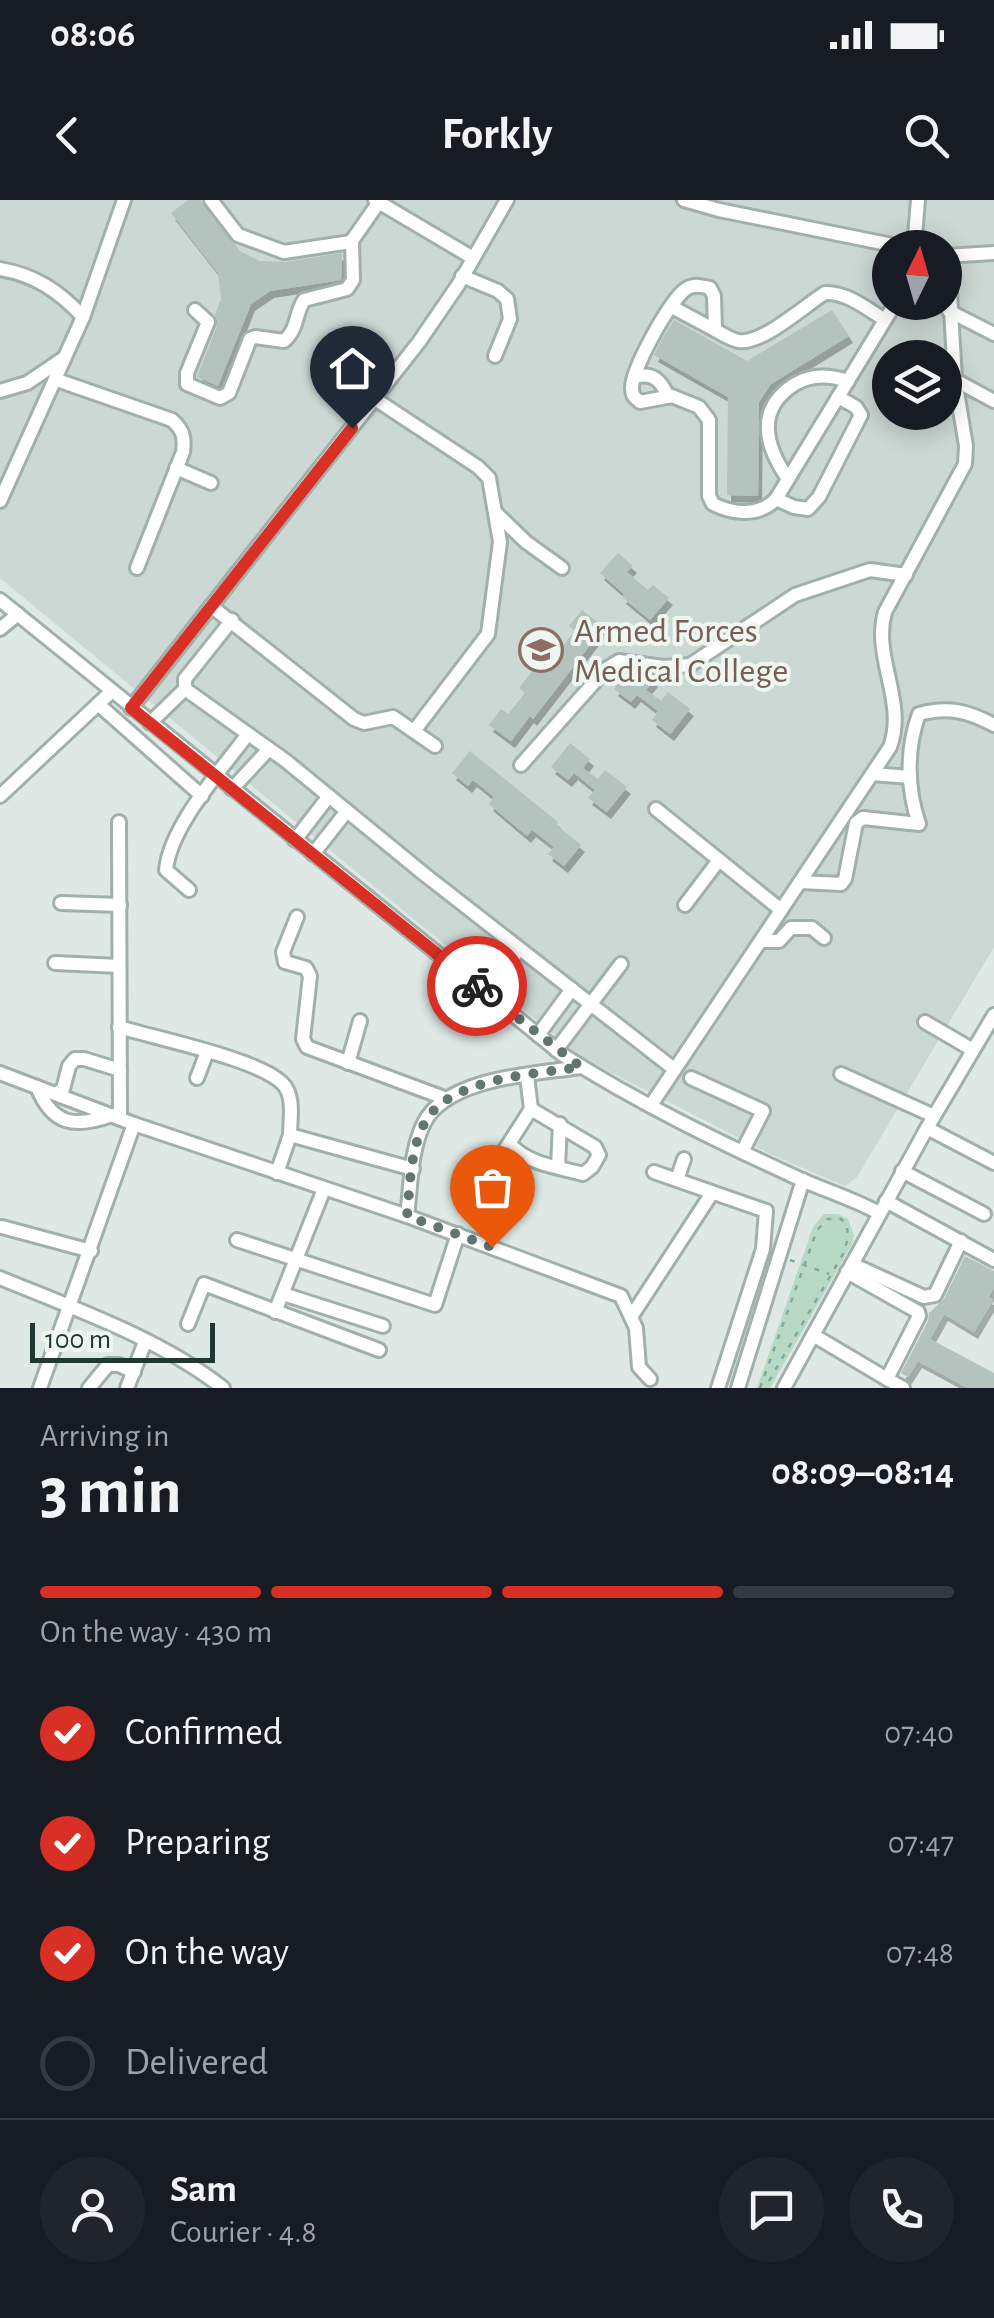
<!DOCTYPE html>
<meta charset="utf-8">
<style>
:root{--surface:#171b24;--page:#20242c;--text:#f1f3f6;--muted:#9ea1a6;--line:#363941;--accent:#d93025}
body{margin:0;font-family:"Alegreya Sans",sans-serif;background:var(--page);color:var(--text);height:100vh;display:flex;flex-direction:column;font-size:38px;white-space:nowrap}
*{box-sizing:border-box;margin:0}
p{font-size:32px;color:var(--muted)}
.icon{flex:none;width:55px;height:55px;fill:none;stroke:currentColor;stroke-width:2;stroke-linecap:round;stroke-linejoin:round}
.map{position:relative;height:1188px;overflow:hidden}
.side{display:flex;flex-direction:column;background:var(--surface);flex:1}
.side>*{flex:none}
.needle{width:65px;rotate:5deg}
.fabs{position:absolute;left:872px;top:30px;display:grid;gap:20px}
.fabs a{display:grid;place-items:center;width:90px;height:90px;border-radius:50%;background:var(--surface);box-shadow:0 5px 25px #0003;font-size:50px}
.scale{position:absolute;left:30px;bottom:25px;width:185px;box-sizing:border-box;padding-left:10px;border:5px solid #213733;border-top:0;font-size:28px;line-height:35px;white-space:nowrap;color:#213733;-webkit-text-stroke:8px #eef6f2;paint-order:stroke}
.pin{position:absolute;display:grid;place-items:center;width:85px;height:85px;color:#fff;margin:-102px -42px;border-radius:50% 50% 50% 0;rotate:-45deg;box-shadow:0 0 10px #0007}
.pin .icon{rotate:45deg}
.courier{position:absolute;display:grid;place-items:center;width:100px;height:100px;margin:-50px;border:8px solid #d93025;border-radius:50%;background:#fff;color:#222;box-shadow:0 2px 12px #0007}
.head em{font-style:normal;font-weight:700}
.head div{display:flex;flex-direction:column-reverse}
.head{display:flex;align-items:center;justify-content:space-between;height:170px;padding:0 40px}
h1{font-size:65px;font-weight:700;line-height:75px}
.bar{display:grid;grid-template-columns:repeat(4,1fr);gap:15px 10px;align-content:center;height:120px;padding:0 40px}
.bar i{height:12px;border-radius:8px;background:var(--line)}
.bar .active{background:var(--accent)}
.bar p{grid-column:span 4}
.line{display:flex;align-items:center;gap:25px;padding:0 40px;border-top:2px solid var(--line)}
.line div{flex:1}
.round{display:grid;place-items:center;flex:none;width:105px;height:105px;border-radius:52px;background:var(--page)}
ol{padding:0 40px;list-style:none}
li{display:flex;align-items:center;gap:30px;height:110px}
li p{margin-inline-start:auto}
li .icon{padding:10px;border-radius:50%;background:var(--accent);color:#fff;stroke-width:4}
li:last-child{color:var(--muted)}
li i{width:55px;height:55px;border:5px solid var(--line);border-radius:50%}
.status{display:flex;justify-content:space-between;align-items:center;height:70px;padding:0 50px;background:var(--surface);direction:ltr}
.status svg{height:28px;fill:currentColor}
header{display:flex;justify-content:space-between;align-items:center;height:130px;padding:0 40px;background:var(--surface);font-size:45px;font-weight:700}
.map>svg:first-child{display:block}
.built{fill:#ccd8d4;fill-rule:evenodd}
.green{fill:#b8d9c3}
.building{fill:#b4c3be;filter:url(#shadow)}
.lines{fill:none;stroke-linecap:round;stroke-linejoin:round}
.minor-casing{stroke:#a2b0ac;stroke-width:18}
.path{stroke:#80aaa0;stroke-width:2.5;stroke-dasharray:5 8;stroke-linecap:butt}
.minor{stroke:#fff;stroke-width:12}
.done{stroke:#637571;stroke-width:10;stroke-dasharray:0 18}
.route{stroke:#d93025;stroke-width:12}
.labels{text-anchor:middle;stroke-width:8;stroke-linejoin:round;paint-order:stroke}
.education-label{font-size:35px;fill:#785e54;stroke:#eef6f2;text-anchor:start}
</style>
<div class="status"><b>08:06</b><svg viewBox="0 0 49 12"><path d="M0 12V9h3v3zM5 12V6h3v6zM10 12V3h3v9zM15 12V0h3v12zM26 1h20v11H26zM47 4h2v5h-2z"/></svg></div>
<header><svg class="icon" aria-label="back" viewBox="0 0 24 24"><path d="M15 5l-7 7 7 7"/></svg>Forkly<svg class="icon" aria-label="search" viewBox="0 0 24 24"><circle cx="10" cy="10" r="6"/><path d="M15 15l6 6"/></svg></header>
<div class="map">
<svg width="994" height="1188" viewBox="0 0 994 1188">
<defs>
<filter id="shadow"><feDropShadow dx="4" dy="7" stdDeviation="0" flood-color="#0004"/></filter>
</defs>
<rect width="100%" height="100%" fill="#dee9e5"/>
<path class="built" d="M0,0H994V747L857,977L845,986L770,954L581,857L0,378ZM890,48H945V102H890ZM890,158H945V212H890Z"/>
<path class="green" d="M824,1014H838L848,1019L854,1035L852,1044L770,1188H757L813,1027Z"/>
<g class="building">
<path d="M188,0H200L240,51L260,61L285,62L342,53L341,80L270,91L251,104L218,186L197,177L217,126L215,115L221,99L218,73L171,13Z"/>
<path d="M832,110L849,136L771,184L759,202L758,296L727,295L728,197L654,155L661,141L674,120L747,161Z"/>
<path d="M618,353L633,366L627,372L648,390L653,385L669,398L650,420L622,397L624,394L600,373Z"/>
<path d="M582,410L604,427L533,519L530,516L511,541L489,525L501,509L508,514L525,493L519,488L551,447L558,452L575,431L569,426Z"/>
<path d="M627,472L647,475L654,480L646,490L661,501L668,492L690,509L670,534L652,520L658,511L637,495L631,502L614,489Z"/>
<path d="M570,543L590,559L583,568L598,579L605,570L627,587L607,612L588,598L595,590L574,573L568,580L551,567Z"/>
<path d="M470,551L558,622L556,625L581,645L564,666L548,654L554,647L532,630L527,636L489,604L494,597L473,580L468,586L452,573Z"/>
<path d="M965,1056L994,1071V1088L988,1097L993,1100L974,1132L944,1114L930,1139L994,1173V1188H968L918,1161L908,1177L901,1173L928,1121L929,1113L944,1099Z"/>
</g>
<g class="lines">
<g class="minor-casing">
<g id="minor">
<path d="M211,0L238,35L284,52L351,42L379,2"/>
<path d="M375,0L473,58"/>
<path d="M684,0L719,10L907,48"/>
<path d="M914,48L918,0"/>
<path d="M945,56L994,53"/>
<path d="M0,69C35,75 59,91 83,117"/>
<path d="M462,76L498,91L507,99L510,119L495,156"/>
<path d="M672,107L715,130"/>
<path d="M195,110L208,122L187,173V184L220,198L229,193L250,139L255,137L284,141C298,129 295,114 304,100L347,89L353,80L352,40"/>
<path d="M949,111L994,134"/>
<path d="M885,120C867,109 847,92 825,93C804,106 762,145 738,141C730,139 722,134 715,130L714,96L710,88C702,86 694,84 686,89C670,100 631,170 632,189C633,198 634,196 640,202L672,196L699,207L709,220V296L713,304C733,314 759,317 776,299L896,102"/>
<path d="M634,177C653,172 661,180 668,197"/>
<path d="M57,180L172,220C183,230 185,237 183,252L137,368"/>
<path d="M955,180L994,201"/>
<path d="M0,191L27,183L64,158"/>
<path d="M375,199L478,267L489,278L500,342L488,434L414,531"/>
<path d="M176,268L211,283"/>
<path d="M788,279C765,246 755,209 795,184C811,174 830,175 848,181"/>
<path d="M776,299L794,307L808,309L819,297L861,215L856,207L838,197"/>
<path d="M0,301L83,117L124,0"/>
<path d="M496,313L526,342L562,368"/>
<path d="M0,400L563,855C638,903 721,943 802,980C827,991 854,999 879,1013"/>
<path d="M211,406L354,519L364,523L393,517L435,546"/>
<path d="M0,429L18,414"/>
<path d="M185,489L286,561L424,674L674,869"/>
<path d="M98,504L202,596"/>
<path d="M131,508L419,142L458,85L507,0"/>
<path d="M150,523L185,489V479L232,420"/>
<path d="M521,565L606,469L619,461L664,467L690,465L795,395L870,370L906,375"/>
<path d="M872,574L910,577"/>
<path d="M232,589L269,549"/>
<path d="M0,596L112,491"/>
<path d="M656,609L781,710"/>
<path d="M119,622L120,918"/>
<path d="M295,640L329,596"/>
<path d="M313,654L347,611"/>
<path d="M800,682L841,684L845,679L856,623L863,618L919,624C907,589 906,549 919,514C948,506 968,511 994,525"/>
<path d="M189,690L166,670C170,626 222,569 248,534"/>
<path d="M61,703L120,705"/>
<path d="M685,705L719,660"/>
<path d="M297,717L283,752L285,762L306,768L310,776L303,839L307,847L447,899"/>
<path d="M761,741H779L791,728H812L824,738"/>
<path d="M55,763L119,766"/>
<path d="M483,791L520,749"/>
<path d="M925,822L973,850"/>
<path d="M119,827C155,838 258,859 282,883C295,895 290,919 290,935"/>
<path d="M538,835L572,789"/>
<path d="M556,850L621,764"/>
<path d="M348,863L360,821"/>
<path d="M0,873L134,924L407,1016C411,986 410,951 424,923C447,877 536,874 581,867"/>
<path d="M841,874L934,916"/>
<path d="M197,878L207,852"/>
<path d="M691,878L763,911L743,950"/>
<path d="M37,887C53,926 75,928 112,915"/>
<path d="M56,894L63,889L69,866L75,859H84L120,870"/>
<path d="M651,905L890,547C907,502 872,457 885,412L965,264L966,246L955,180L948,57"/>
<path d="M927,928L994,963"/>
<path d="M510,944C527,964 558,967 583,974L592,967L599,955L595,947L531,909"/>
<path d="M558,967L560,924"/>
<path d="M902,971L984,1014"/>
<path d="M654,972L766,1011L763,1049L718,1188"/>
<path d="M277,973L290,935L413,969"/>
<path d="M677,980L684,959"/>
<path d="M886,1001L994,1060"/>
<path d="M471,1003L531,909L527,876"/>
<path d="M407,1016L621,1096L636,1128L639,1167L650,1179"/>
<path d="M2,1027L91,1051"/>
<path d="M237,1040L435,1105L458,1034"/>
<path d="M852,1064L924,1097L935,1095L961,1041"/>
<path d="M0,1078C73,1108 161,1139 223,1188"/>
<path d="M283,1094L383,1126"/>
<path d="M275,1112L324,989"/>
<path d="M631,1117L712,993"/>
<path d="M188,1124L204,1084L379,1150"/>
<path d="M813,1135L887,1179L919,1116L918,1112L847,1072"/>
<path d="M887,1179L903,1188"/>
<path d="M40,1188L134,924"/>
<path d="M89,1188L108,1165H119L134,1172"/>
<path d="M127,1188L145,1142"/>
<path d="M738,1188L803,980"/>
<path d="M784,1188L927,928L994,815"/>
</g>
</g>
<g class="path">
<path d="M790,1060L829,1074"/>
<path d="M760,1188L817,1030L828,1019H841L847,1025L848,1038L843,1054L765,1188"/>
</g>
<use href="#minor" class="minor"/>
</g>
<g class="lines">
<path class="done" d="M477,786L581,867C536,874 447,878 424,924C410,951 410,986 407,1016L492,1047"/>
<path class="route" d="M352,228L131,508L477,786"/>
</g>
<defs>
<g id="university-ring" transform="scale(2.25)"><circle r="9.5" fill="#eef6f2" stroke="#8d6e63" stroke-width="1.5"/><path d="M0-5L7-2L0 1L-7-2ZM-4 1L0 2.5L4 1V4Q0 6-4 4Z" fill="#8d6e63"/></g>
</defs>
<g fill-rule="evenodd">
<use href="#university-ring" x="541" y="450"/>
</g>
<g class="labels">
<g class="education-label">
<text x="574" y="442">Armed Forces<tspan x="574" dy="40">Medical College</tspan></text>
</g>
</g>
</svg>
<div class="fabs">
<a><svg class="needle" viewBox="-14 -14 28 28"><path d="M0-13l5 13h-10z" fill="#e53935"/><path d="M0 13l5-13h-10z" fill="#9ea1a6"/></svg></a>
<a><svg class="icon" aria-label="layers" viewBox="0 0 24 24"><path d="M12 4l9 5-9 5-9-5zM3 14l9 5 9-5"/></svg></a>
</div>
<div class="scale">100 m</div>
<div class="pin" style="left:492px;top:1047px;background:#ea580c"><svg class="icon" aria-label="bag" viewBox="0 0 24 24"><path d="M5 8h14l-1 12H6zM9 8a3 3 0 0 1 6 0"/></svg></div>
<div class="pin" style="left:352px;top:228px;background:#1f2937"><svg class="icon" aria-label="home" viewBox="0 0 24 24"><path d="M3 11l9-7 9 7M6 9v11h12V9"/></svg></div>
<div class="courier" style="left:477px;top:786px"><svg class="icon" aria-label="bike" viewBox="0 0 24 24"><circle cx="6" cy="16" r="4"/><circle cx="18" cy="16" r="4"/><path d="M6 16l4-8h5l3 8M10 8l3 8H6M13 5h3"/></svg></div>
</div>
<section class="side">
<div class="head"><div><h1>3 min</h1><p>Arriving in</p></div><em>08:09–08:14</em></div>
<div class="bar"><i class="active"></i><i class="active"></i><i class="active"></i><i></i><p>On the way · 430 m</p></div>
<ol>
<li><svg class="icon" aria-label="check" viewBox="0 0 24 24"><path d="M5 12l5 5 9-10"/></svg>Confirmed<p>07:40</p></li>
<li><svg class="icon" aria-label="check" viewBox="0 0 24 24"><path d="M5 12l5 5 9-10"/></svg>Preparing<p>07:47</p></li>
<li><svg class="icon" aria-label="check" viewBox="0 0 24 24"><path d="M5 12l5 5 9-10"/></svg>On the way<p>07:48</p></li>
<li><i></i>Delivered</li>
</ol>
<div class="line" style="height:180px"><a class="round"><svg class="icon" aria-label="person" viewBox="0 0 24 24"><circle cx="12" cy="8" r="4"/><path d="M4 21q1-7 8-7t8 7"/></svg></a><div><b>Sam</b><p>Courier · 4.8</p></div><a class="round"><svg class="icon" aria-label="chat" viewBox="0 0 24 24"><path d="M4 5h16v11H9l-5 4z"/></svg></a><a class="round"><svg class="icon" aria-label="phone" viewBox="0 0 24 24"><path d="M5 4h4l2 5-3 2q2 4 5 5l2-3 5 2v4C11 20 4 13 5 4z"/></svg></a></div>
</section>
